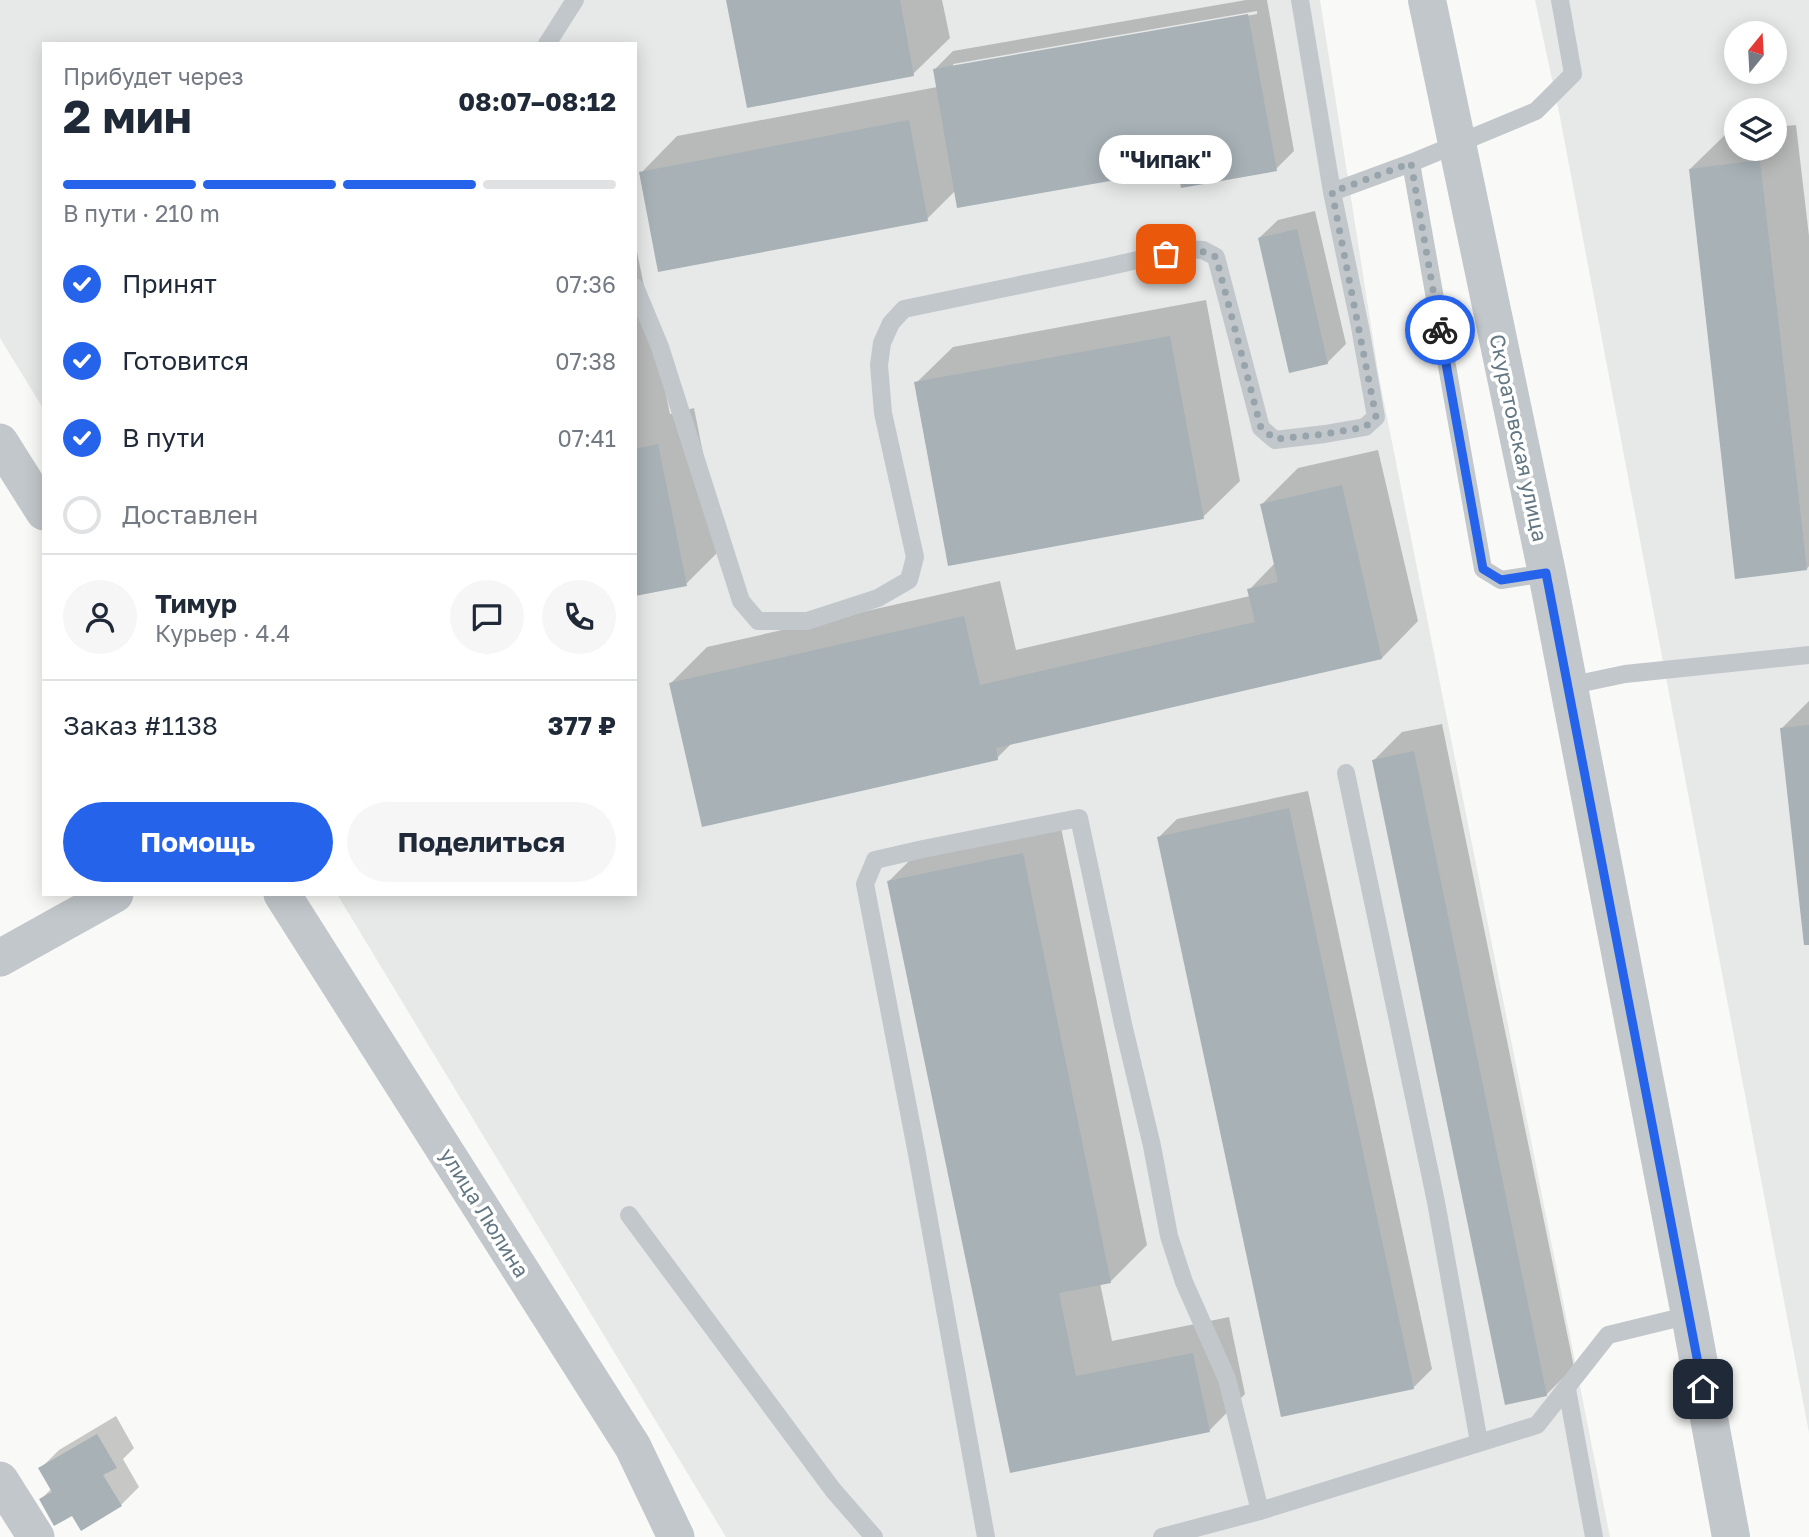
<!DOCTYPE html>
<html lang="ru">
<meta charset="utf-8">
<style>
:root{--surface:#fff;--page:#f6f6f7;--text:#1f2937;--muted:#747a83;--line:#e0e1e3;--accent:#2563eb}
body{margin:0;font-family:"Golos Text",sans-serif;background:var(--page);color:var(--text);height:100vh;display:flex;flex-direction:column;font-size:26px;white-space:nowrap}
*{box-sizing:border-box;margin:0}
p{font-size:23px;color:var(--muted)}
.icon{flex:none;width:38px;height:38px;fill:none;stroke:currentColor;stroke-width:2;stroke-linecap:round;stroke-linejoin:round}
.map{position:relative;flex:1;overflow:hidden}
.panel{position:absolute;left:42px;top:42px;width:595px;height:854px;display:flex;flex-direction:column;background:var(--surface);border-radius:0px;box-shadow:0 4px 18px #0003}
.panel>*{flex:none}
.needle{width:46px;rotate:18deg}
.controls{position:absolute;left:1724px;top:21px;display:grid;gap:14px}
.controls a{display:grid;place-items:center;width:63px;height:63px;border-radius:50%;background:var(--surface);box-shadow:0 4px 18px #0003;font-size:35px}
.pin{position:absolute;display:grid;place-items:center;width:60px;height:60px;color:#fff;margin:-30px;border-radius:14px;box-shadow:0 4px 10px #0006}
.courier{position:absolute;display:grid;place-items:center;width:70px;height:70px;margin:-35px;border:5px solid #2563eb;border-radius:50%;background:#fff;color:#222;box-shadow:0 2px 9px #0007}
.bubble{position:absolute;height:49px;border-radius:24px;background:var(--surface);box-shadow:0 4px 18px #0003;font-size:23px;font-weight:700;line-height:49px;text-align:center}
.headline em{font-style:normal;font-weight:700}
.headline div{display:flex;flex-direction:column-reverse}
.headline{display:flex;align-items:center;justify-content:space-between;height:119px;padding:0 21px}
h1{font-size:46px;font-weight:700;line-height:52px}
.bar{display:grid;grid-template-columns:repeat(4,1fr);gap:10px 7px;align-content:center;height:84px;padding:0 21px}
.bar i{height:9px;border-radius:5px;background:var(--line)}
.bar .selected{background:var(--accent)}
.bar p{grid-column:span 4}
.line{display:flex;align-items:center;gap:18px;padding:0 21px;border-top:2px solid var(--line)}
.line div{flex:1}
.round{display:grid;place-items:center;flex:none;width:74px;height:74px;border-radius:37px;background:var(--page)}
ol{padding:0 21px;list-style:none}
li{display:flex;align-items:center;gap:21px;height:77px}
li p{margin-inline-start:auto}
li .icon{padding:7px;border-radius:50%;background:var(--accent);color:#fff;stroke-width:4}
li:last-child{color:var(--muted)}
li i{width:38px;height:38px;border:4px solid var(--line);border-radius:50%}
.primary-button{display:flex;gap:14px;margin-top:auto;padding:14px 21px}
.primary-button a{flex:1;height:80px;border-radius:42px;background:var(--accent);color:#fff;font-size:28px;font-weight:700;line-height:80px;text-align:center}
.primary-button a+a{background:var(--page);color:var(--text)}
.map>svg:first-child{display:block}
.built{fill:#e7e9e8;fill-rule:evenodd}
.shadow{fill:#0003;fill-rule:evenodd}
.building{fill:#a7b1b6}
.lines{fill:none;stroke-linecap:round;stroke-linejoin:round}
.service{stroke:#c2c7cb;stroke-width:18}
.minor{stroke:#c2c7cb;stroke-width:37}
.tertiary{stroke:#c2c7cb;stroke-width:38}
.done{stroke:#98a4ab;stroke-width:7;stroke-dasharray:0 12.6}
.route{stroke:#2563eb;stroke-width:9}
.labels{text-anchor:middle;stroke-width:7;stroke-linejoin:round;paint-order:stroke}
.street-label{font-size:21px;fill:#647782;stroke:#fff}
</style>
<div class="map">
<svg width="1809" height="1537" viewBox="0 0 1809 1537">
<rect width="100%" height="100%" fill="#f9f9f7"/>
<g class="built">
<path d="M0,0H1320L1379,377L1610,1537H726L337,894H635V44H44V410L0,338Z"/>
<path d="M1535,0H1809V1433L1559,112ZM1736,33H1774V72H1736ZM1736,110H1774V149H1736Z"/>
</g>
<g class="shadow">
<path d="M728,0H942L950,38L913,74Z"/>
<path d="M1246,0H1267L1294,151L1276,169L1179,167L956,190L927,219L641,173L677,136L937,87L934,70L953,51ZM1257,11V14L953,67V64Z"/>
<path d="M1796,125L1809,236V566L1807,569L1690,169L1727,133L1736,132V149H1774V127Z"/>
<path d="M1315,211L1346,344L1327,363L1259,238L1278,220Z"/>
<path d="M635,242L670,414L694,408L722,548L686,584L635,594Z"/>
<path d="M1206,300L1240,481L1203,517L916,383L953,347Z"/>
<path d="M1378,450L1418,621L1382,658L1013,742L997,758L670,684L707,647L1000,581L1016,650L1250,596L1249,590L1275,563L1262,504L1298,468Z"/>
<path d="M1809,701V943L1781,729Z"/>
<path d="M1442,724L1574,1367L1546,1395L1374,760L1402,732Z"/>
<path d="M1308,791L1432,1369L1413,1388L1159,837L1177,819Z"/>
<path d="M1059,818L1147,1245L1111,1281L1100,1283L1112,1341L1229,1317L1245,1394L1209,1431L1011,1471L889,881L925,845Z"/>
<path d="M116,1416L134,1448L123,1459L139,1487L121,1505L73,1513L41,1499L52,1488L40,1469L59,1450Z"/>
</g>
<g class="building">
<path d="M726,0H900L914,76L747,108Z"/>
<path d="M1248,14L1277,171L1181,188L1178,169L957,208L933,69Z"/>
<path d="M909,120L928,221L658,272L639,172Z"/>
<path d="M1760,160L1807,570L1735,579L1689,169Z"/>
<path d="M1297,229L1328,364L1289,373L1258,238Z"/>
<path d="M1170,336L1204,519L948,566L914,382Z"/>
<path d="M658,444L687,586L635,596V449Z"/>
<path d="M1342,485L1382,659L996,748L998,760L702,827L669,683L964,616L980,685L1255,622L1247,589L1278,582L1260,504Z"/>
<path d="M1809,725V945H1804L1780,728Z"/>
<path d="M1414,751L1547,1396L1505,1405L1372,760Z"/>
<path d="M1289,808L1414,1389L1281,1417L1157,837Z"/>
<path d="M1023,853L1111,1283L1059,1293L1076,1376L1193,1353L1210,1432L1010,1473L887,881Z"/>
<path d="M97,1434L117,1468L103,1475L122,1506L81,1531L72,1516L54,1526L39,1499L52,1492L38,1468Z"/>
</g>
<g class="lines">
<g class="service">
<path d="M547,44L575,0"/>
<path d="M1411,163L1483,569L1501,580L1547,573"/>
<path d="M1332,192L1411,163L1536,111L1573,74L1560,0"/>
<path d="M635,287L660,347L741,601L758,621H807L878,598L909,580L915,557L883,413L879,365L882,343L891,323L904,309L1102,268L1187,249L1203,250L1216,257L1261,428L1275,440L1325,434L1365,427L1376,417L1360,327L1332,192L1300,0"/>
<path d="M1568,686L1625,674L1809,655"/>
<path d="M1346,773L1436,1202L1479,1442"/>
<path d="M629,1215L833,1490L874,1537"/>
<path d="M1567,1389L1594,1537"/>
<path d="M986,1537L917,1154L865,884L875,860L923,849L1079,818L1123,1024L1152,1146L1169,1236L1184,1282L1227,1379L1260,1511"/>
<path d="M1162,1537L1260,1511L1537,1425L1608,1335L1690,1315"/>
</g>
<g class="minor">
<path d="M0,442L44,512"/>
<path d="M282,894L633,1447L676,1537"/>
<path d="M0,958L115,894"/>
<path d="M0,1480L36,1537"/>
</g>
<path class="tertiary" d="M1427,0L1547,573L1690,1315L1731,1537"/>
</g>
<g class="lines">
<path class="done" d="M1166,254C1186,249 1197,247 1216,257L1261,428L1275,439L1325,434L1365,427L1376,417L1332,192L1411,163L1440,330"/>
<path class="route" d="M1440,330L1483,569L1501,580L1546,573L1703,1389"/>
</g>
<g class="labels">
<g class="street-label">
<text transform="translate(1518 438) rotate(78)" y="7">Скуратовская улица</text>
<text transform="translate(484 1213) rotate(58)" y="7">улица Люлина</text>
</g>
</g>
</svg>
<div class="controls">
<a><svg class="needle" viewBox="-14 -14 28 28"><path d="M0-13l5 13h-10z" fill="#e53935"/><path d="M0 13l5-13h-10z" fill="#747a83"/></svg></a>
<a><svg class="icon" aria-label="layers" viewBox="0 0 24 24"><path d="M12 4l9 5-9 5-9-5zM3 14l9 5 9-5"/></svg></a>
</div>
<div class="pin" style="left:1166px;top:254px;background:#ea580c"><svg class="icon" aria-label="bag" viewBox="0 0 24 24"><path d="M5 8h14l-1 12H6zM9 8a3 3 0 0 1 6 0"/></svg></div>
<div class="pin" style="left:1703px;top:1389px;background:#1f2937"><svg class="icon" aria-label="home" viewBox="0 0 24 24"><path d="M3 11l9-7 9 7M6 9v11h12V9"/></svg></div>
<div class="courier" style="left:1440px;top:330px"><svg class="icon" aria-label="bike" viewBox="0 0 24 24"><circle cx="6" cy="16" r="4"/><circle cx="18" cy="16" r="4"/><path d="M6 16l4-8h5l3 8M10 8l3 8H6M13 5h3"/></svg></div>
<div class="bubble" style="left:1099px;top:135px;width:133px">&quot;Чипак&quot;</div>
<section class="panel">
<div class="headline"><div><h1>2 мин</h1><p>Прибудет через</p></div><em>08:07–08:12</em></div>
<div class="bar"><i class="selected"></i><i class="selected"></i><i class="selected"></i><i></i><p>В пути · 210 m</p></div>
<ol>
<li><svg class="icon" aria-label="check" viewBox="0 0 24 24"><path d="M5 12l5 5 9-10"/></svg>Принят<p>07:36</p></li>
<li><svg class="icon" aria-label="check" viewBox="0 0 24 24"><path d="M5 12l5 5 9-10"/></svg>Готовится<p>07:38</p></li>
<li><svg class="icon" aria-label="check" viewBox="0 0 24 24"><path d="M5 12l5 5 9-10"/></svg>В пути<p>07:41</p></li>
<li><i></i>Доставлен</li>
</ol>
<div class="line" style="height:126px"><a class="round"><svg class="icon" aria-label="person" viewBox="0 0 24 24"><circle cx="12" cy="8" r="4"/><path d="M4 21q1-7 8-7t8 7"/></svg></a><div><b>Тимур</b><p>Курьер · 4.4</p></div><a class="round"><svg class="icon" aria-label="chat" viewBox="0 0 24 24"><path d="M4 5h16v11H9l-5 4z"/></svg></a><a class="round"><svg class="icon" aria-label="phone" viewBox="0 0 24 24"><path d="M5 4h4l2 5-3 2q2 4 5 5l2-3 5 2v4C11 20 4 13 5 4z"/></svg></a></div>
<div class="line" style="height:91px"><div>Заказ #1138</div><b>377 ₽</b></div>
<div class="primary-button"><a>Помощь</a><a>Поделиться</a></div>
</section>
</div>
